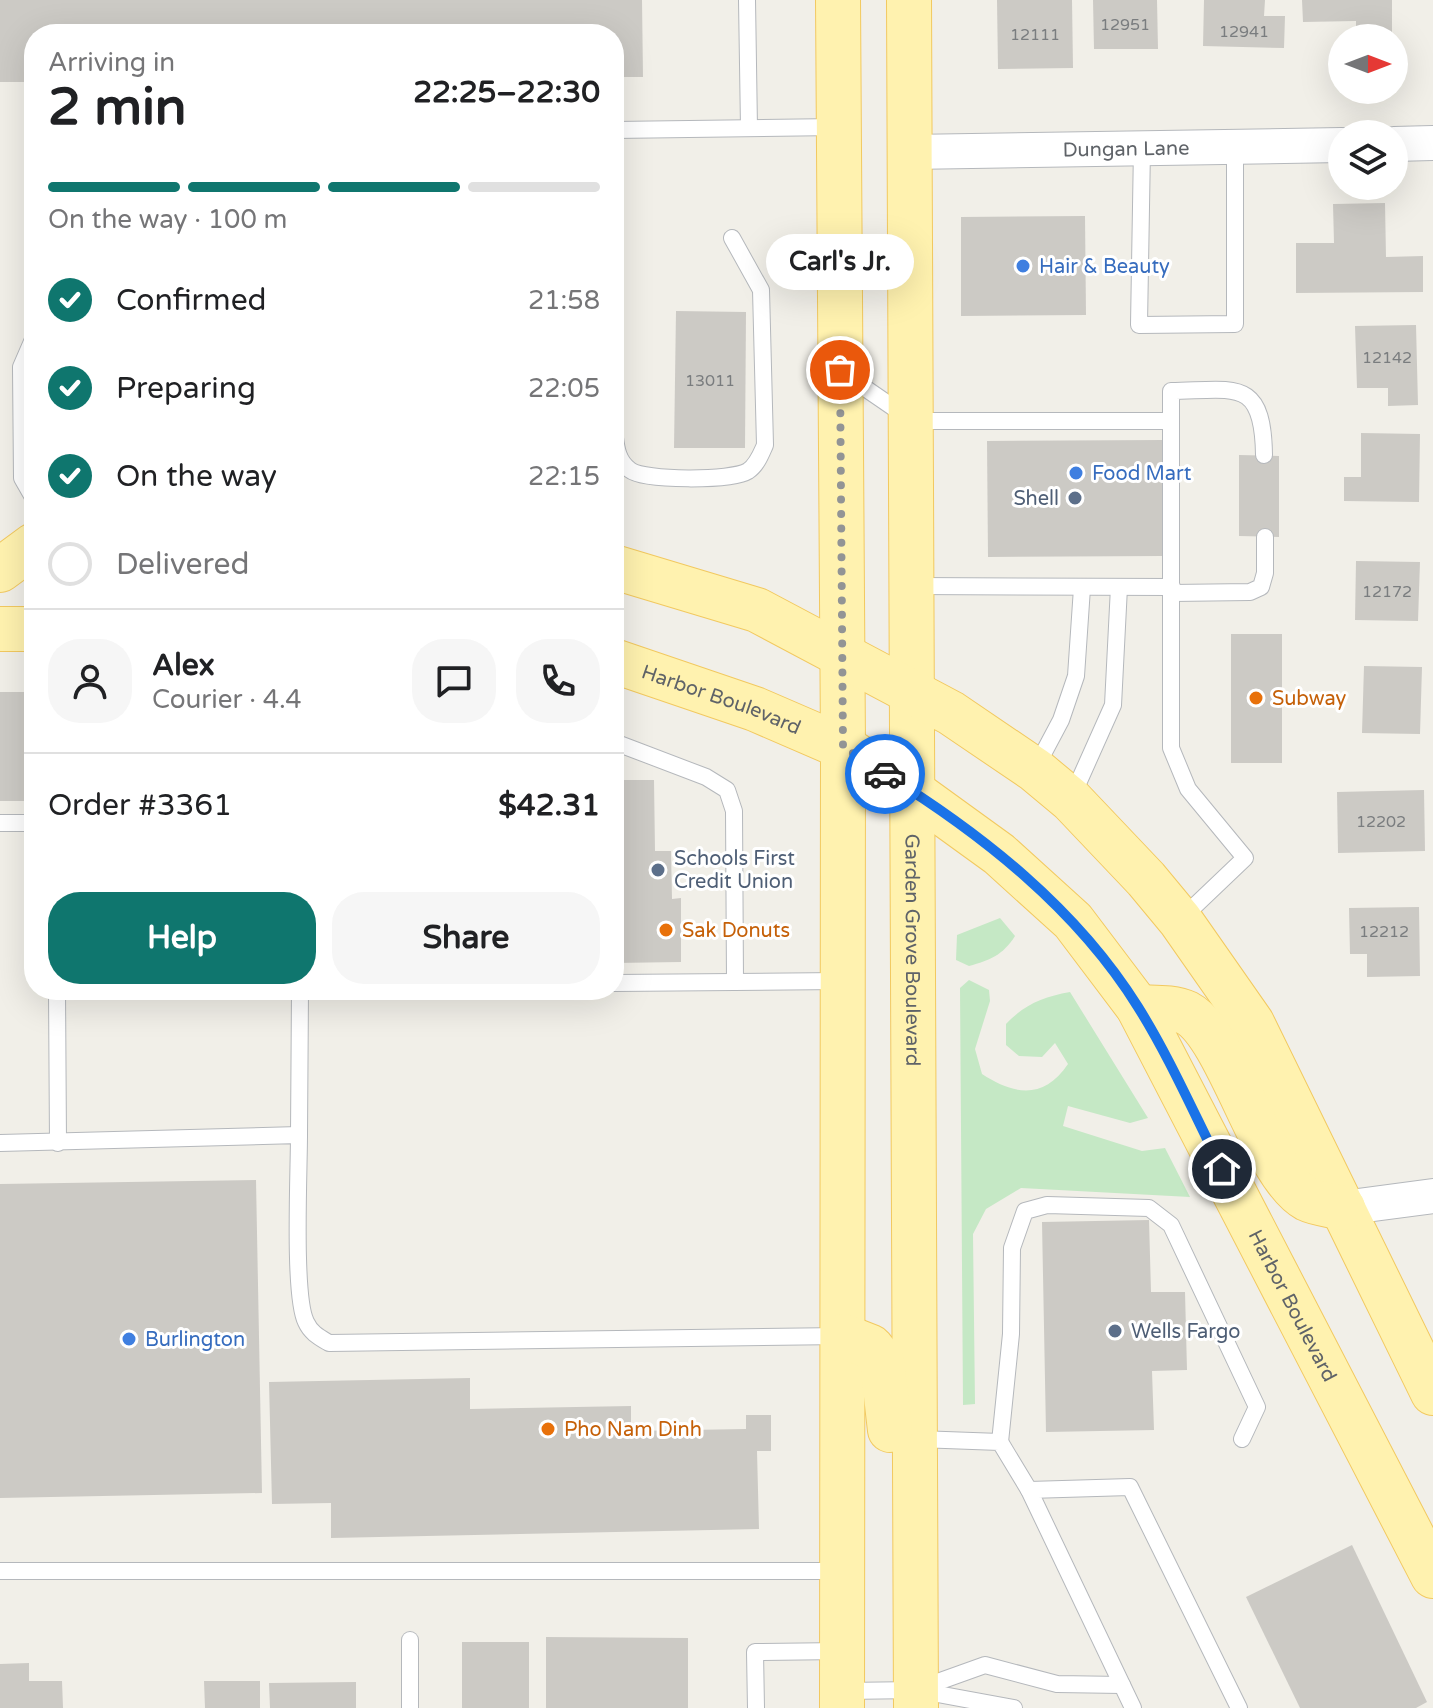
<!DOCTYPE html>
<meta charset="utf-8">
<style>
:root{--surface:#fff;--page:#f6f6f6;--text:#202124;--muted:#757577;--line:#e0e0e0;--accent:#0f766e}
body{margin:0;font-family:"Varela Round",sans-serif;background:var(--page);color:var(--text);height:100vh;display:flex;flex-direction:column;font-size:30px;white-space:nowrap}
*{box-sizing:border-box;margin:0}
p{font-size:26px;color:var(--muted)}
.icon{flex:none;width:44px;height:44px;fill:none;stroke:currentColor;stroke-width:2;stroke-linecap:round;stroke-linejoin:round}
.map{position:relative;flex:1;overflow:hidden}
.panel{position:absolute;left:24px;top:24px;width:600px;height:976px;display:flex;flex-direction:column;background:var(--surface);border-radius:32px;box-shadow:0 8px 32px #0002}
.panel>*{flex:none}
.needle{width:52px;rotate:90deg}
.tools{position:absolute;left:1328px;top:24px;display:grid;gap:16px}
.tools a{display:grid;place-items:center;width:80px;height:80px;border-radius:50%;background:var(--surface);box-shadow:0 8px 32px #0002;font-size:40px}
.pin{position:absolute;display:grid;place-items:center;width:68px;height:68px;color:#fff;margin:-34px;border:4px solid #fff;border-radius:50%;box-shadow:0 2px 8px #0007}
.courier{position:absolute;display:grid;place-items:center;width:80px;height:80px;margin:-40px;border:6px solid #1a73e8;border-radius:50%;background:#fff;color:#222;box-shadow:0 2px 10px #0007}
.bubble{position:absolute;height:56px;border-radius:28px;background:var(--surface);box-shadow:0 8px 32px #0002;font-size:26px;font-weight:800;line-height:56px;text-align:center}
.headline em{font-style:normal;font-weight:800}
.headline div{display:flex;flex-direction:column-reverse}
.headline{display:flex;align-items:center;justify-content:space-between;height:136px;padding:0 24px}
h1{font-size:52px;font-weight:800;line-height:60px}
.bar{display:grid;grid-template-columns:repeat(4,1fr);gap:12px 8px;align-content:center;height:96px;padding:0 24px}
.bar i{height:10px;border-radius:6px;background:var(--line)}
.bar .current{background:var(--accent)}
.bar p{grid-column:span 4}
.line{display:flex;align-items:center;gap:20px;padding:0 24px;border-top:2px solid var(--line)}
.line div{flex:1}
.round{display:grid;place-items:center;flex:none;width:84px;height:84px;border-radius:32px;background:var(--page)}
ol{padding:0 24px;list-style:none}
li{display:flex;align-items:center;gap:24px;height:88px}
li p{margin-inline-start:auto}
li .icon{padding:8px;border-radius:50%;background:var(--accent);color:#fff;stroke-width:4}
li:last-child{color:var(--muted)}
li i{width:44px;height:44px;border:4px solid var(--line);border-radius:50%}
.action{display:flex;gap:16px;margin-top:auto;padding:16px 24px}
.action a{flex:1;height:92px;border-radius:32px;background:var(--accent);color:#fff;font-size:32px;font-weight:800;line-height:92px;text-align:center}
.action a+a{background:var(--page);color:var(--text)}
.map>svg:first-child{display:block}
.green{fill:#c5e8c5}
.building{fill:#cccac5}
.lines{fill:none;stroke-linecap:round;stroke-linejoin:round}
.service-casing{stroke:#b5b8bc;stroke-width:18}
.minor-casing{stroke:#b5b8bc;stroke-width:36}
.primary-casing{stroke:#f2c960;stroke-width:46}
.service{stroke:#fff;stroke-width:16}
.minor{stroke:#fff;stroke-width:34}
.primary{stroke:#fff2af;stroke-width:44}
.done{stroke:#929495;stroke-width:8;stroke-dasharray:0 14.4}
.route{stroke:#1a73e8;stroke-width:10}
.shop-dot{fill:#3f7fe0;stroke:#fff;stroke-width:3}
.service-dot{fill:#5c6f8a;stroke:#fff;stroke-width:3}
.food-dot{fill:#e8710a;stroke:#fff;stroke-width:3}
.labels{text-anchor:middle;stroke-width:6;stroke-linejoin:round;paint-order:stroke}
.number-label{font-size:16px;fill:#7a7d7f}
.street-label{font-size:20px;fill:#5f6368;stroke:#fff}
.shop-label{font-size:20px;fill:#366cbe;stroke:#fff;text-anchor:start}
.service-label{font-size:20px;fill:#4e5e75;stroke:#fff;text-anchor:start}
.food-label{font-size:20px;fill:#c56008;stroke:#fff;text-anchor:start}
</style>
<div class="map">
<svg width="1433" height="1708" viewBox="0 0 1433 1708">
<rect width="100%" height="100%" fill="#f1efe8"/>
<g class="green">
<path d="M1000,918L1015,936C1003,955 990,960 969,966L956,960L957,935Z"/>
<path d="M969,980L989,990L990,1001L975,1049L982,1074C1014,1095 1044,1100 1068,1064L1055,1043L1042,1057L1019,1056L1006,1045V1024C1025,1004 1043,997 1070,992L1148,1118L1130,1123L1068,1106L1063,1126L1142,1151L1165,1148L1190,1197L1021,1188L986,1209L973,1234L975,1404L963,1405L960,988Z"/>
</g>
<g class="building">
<path d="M0,0H642L643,77H614V34H34V82H0Z"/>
<path d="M997,0H1072L1073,68L998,69Z"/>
<path d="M1093,0H1157L1158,49H1094Z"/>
<path d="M1204,0H1265L1264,16H1285L1284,48L1203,46Z"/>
<path d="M1302,0H1392V38H1356V21L1303,22Z"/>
<path d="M1385,203L1386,257L1423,256V292L1296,293V243H1334L1333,204Z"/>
<path d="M1085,216L1086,315L961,316V217Z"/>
<path d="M676,311L746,312L745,448H674Z"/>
<path d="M1416,325L1418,405L1388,406V388H1357L1355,326Z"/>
<path d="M1361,433L1420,434L1419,502L1344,501V477H1361Z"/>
<path d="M1163,440V556L988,557L987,441Z"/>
<path d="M1239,455L1279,456V537L1239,536Z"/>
<path d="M1356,561L1420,562L1418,621L1355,620Z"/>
<rect x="1231" y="634" width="51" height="129"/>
<path d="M1364,666L1422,667L1420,734L1362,733Z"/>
<path d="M0,692H24L25,801H0Z"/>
<path d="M614,749H621L622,780H654L655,851H671L672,899L681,898V962L614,963Z"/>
<path d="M1424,790L1425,851L1338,853L1337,792Z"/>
<path d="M1419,907L1420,976L1367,977V954H1350L1349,908Z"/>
<path d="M256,1180L262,1493L0,1498V1184Z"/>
<path d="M1149,1220L1151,1292H1185L1187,1370L1152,1371L1154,1430L1046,1432L1042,1222Z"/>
<path d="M470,1378V1409L631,1406V1431L746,1429V1415H771V1451H757L759,1529L331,1538V1503L272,1504L269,1382Z"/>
<path d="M1352,1545L1427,1702L1416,1708H1300L1246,1597Z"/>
<path d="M546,1637L688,1638V1708H546Z"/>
<rect x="462" y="1642" width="67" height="66"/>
<path d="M29,1663V1681H62L63,1708H0V1664Z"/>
<path d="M204,1681H260V1708H205Z"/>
<path d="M356,1682V1708H270L269,1683Z"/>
</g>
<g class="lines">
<g class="service-casing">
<g id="service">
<path d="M747,0L749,128"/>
<path d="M614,130L837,127"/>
<path d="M1142,148L1139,325L1235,324V147"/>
<path d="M34,337L21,367L22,478L34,499"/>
<path d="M846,375L913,421H1171V748L1188,789L1245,858L1181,919"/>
<path d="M1171,421V391C1235,390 1263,377 1264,455"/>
<path d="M614,430C616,444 616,460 630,470C644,481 732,481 748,471C757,465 761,454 765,445L761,290L732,238"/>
<path d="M914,586L1172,587"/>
<path d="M1172,593L1250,592L1261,587L1265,573V537"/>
<path d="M614,742L706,777L727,790L734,811L735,982"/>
<path d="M1035,769L1061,720L1076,676L1082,588"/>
<path d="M1071,799L1113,705L1119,587"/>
<path d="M0,823H34"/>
<path d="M614,983L840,981"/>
<path d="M57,990L58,1143"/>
<path d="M299,1135L300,990"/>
<path d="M0,1143L299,1135C299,1172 293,1296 306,1322C311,1333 319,1337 329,1343L842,1336"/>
<path d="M918,1439L1000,1442L1029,1490"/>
<path d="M1000,1442L1011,1334L1012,1248L1025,1211L1047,1205L1149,1208L1171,1225L1257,1407L1242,1439"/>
<path d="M0,1571H841"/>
<path d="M410,1640V1708"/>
<path d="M918,1689L985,1665L1057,1684L1122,1685"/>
<path d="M845,1691L916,1690L1014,1708"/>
<path d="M756,1708L755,1652L841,1651"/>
<path d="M1133,1708L1029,1490L1130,1487L1239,1708"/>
</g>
</g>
<g class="minor-casing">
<g id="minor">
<path d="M1394,144L1433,143"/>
<path id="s1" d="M910,152L1342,145"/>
<path d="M1343,1208L1433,1196"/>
</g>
</g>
<g class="primary-casing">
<g id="primary">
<path d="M838,0L843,747L842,1708"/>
<path id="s2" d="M909,0L916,1708"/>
<path d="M614,567L757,610L951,713L1035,770L1071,800L1146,879L1180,920L1252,1023L1433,1393"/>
<path d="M0,570L34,545"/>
<path d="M0,629H34"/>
<path id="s3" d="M614,661L755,709L843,747L912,791L999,854L1073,921L1138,1007L1433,1576"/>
<path d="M1138,1007C1153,1008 1172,1006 1187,1013C1229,1035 1263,1175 1307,1199C1317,1204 1332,1205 1343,1208"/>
<path d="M843,1336L871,1347L882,1361L890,1430"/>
</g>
</g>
<use href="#service" class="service"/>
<use href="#minor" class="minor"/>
<use href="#primary" class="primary"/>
</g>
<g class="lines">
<path class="done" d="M840,370L843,747L885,774"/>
<path class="route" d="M885,774C982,834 1077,909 1138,1007C1170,1058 1195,1116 1222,1169"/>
</g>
<g class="shop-dot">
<circle cx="1023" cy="266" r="8"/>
<circle cx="1076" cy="473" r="8"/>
<circle cx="129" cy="1339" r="8"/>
</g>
<g class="service-dot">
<circle cx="1075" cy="498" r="8"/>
<circle cx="658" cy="870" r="8"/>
<circle cx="1115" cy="1331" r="8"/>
</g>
<g class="food-dot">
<circle cx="1256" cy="698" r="8"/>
<circle cx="666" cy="930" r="8"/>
<circle cx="548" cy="1429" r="8"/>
</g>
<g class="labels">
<g class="number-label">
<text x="1125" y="30">12951</text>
<text x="1244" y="37">12941</text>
<text x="1035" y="40">12111</text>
<text x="1387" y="363">12142</text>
<text x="710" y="386">13011</text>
<text x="1387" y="597">12172</text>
<text x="1381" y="827">12202</text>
<text x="1384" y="937">12212</text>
</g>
<g class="street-label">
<text dy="7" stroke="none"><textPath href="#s1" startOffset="216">Dungan Lane</textPath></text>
<text dy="7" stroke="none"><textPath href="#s3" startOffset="114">Harbor Boulevard</textPath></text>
<text dy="7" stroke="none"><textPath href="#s2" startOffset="950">Garden Grove Boulevard</textPath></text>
<text dy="7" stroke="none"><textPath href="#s3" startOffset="978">Harbor Boulevard</textPath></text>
</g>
<g class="shop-label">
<text x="1039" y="273">Hair &amp; Beauty</text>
<text x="1092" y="480">Food Mart</text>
<text x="145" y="1346">Burlington</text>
</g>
<g class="service-label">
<text x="1059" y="505" text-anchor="end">Shell</text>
<text x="674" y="865">Schools First<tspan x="674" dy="23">Credit Union</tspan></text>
<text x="1131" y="1338">Wells Fargo</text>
</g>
<g class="food-label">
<text x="1272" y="705">Subway</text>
<text x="682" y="937">Sak Donuts</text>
<text x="564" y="1436">Pho Nam Dinh</text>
</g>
</g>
</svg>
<div class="tools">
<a><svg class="needle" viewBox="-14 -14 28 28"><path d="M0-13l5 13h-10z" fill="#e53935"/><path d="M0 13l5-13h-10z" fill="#757577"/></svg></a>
<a><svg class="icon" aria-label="layers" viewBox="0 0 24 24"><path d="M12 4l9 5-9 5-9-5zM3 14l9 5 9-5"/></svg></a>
</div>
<div class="pin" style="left:840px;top:370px;background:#ea580c"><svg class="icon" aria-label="bag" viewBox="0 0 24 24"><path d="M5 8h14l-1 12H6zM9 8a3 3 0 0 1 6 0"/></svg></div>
<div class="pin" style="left:1222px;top:1169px;background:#1f2937"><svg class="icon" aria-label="home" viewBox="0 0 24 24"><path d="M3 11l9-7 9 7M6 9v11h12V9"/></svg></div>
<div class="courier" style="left:885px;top:774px"><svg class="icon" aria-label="car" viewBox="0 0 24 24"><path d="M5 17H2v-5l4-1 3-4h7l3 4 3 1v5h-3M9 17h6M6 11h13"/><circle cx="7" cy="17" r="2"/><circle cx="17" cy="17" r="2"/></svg></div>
<div class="bubble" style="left:766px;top:234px;width:148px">Carl's Jr.</div>
<section class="panel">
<div class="headline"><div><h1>2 min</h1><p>Arriving in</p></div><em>22:25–22:30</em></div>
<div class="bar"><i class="current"></i><i class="current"></i><i class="current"></i><i></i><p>On the way · 100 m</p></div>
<ol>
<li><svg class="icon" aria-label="check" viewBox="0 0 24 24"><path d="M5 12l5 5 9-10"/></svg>Confirmed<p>21:58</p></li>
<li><svg class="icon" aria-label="check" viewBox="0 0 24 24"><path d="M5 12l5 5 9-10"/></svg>Preparing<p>22:05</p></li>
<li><svg class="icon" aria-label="check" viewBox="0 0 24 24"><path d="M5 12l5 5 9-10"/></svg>On the way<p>22:15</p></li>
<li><i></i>Delivered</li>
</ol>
<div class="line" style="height:144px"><a class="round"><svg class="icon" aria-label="person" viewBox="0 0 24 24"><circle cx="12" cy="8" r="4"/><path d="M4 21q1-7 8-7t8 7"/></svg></a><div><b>Alex</b><p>Courier · 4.4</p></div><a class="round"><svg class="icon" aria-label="chat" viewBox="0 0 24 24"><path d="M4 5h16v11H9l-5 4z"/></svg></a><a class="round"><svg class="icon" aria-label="phone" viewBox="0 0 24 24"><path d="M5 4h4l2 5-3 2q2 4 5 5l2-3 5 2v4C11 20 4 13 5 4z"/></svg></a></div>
<div class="line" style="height:104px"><div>Order #3361</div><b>$42.31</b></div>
<div class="action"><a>Help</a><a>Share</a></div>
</section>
</div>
